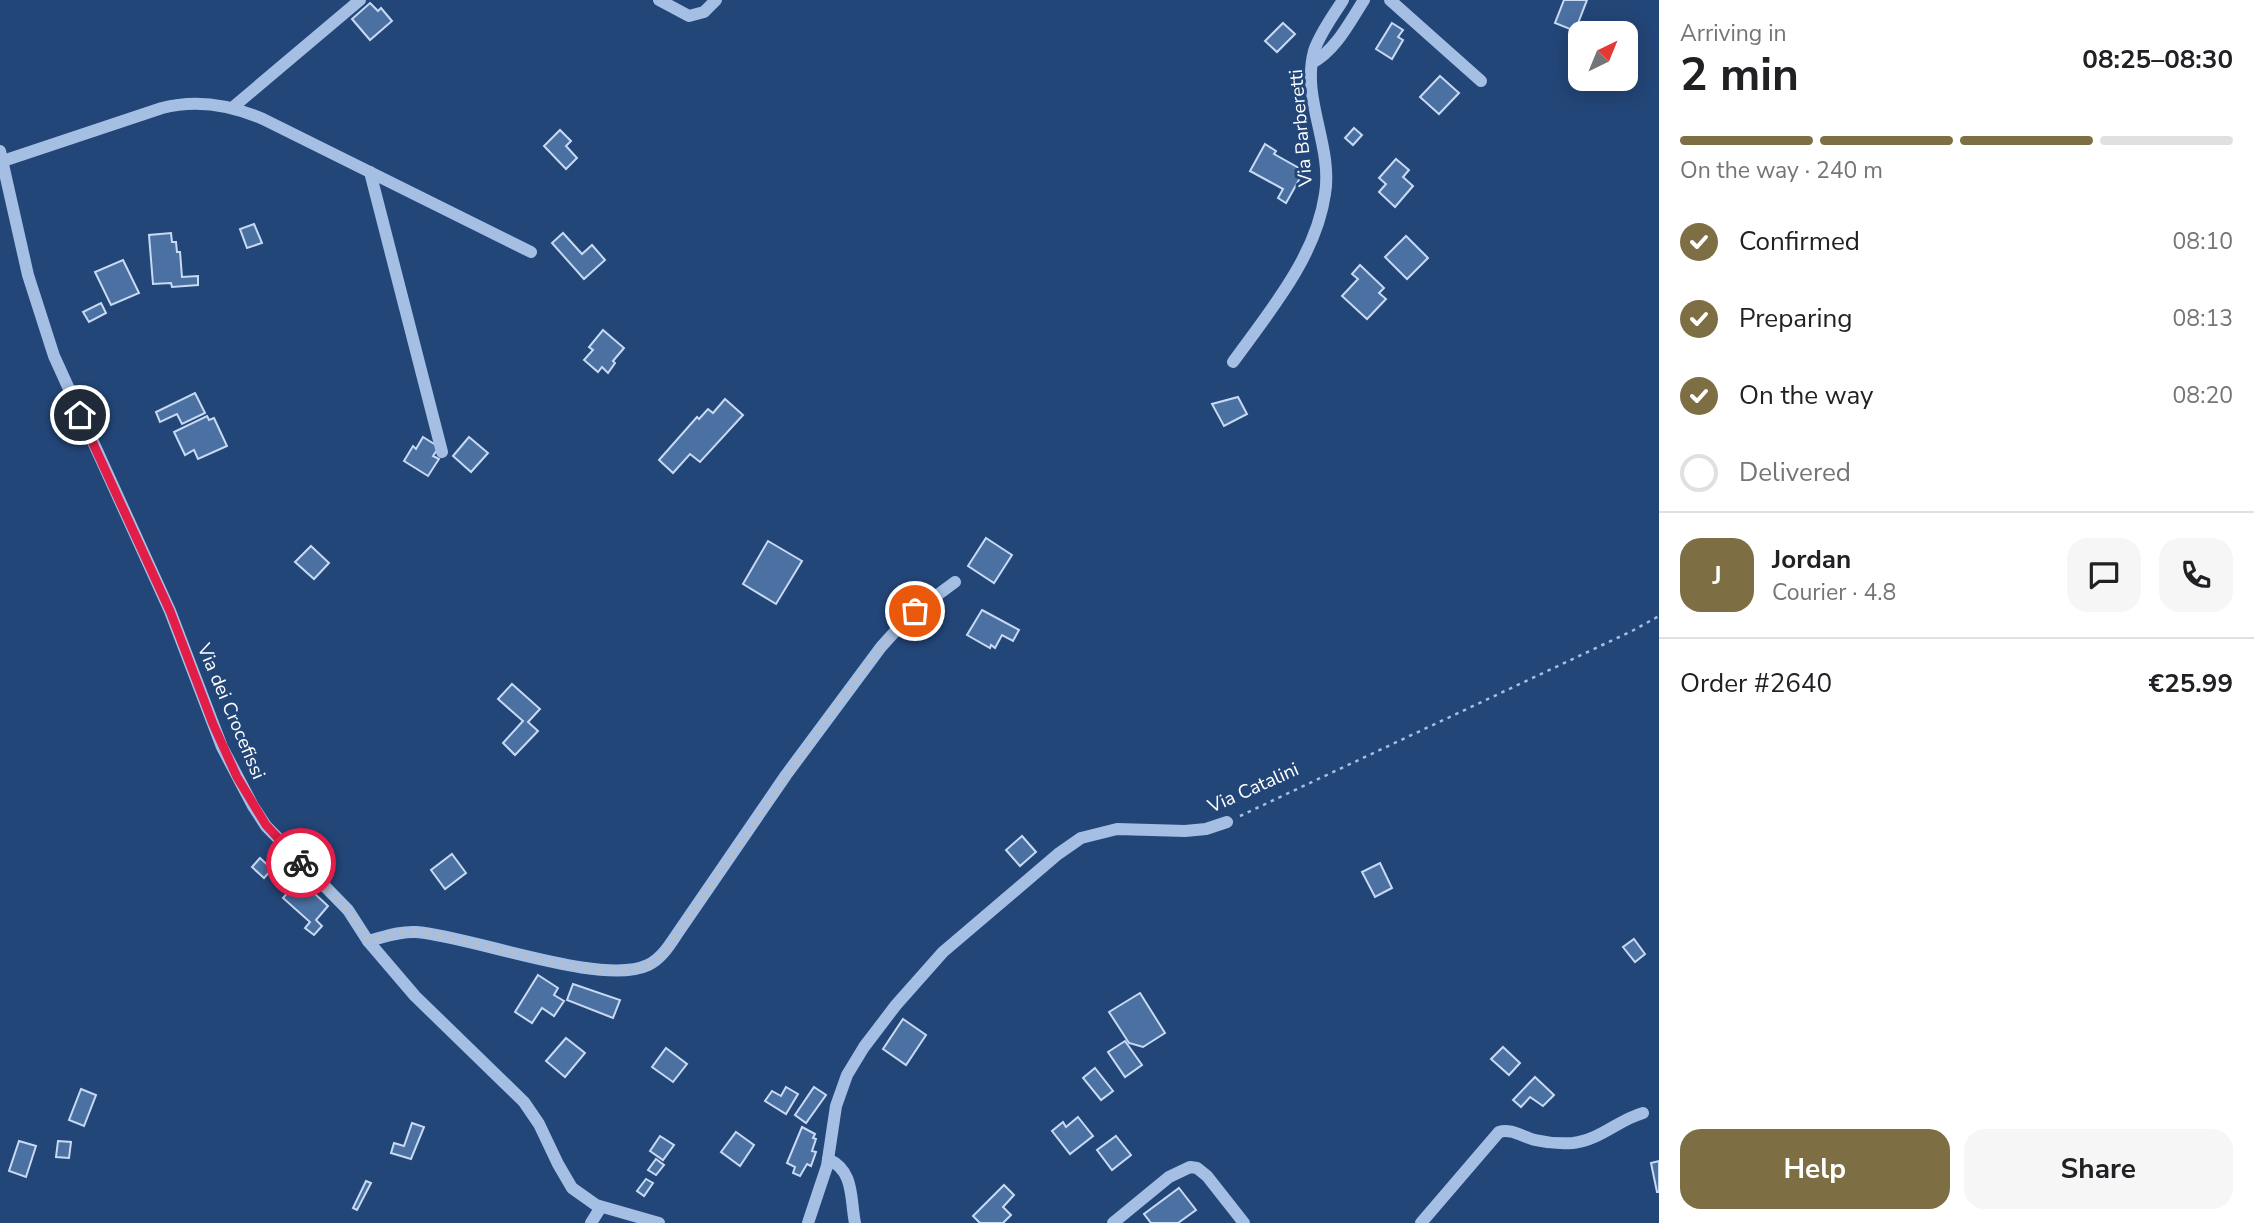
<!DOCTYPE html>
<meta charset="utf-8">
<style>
:root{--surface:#fff;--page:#f6f6f6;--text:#202124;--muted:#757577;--line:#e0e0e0;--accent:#7d6e43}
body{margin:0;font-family:"Nunito Sans",sans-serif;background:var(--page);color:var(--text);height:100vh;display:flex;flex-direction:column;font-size:26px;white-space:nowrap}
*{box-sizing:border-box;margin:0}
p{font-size:23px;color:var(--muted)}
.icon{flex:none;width:38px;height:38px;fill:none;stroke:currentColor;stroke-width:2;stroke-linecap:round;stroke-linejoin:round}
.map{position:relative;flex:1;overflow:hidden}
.sheet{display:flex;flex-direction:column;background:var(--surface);width:595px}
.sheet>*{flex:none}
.needle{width:46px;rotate:43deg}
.tools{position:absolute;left:1568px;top:21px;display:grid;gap:14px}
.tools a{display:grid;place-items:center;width:70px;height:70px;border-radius:14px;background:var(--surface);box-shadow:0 4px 18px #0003;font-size:35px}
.pin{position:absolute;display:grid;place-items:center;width:60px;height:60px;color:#fff;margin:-30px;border:4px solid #fff;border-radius:50%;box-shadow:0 2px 7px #0007}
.courier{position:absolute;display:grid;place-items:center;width:70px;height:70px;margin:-35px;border:5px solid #e11d48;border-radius:50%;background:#fff;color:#222;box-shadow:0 2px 9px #0007}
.head em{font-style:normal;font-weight:700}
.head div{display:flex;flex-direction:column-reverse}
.head{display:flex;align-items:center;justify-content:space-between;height:119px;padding:0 21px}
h1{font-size:46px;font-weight:700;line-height:52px}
.bar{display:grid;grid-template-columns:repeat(4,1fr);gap:10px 7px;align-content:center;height:84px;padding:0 21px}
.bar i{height:9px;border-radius:5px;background:var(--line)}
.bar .selected{background:var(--accent)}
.bar p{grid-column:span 4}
.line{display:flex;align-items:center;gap:18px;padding:0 21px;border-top:2px solid var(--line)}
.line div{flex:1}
.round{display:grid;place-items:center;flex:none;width:74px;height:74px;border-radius:21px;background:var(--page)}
ol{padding:0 21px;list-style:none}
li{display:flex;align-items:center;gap:21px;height:77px}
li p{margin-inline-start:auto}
li .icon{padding:7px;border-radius:50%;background:var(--accent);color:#fff;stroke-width:4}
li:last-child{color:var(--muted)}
li i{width:38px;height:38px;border:4px solid var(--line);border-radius:50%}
.action{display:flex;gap:14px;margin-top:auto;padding:14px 21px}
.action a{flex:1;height:80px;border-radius:21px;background:var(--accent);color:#fff;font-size:28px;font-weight:700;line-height:80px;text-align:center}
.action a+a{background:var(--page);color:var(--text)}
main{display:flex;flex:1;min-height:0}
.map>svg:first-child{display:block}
.building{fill:#4b70a2;stroke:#c8daf3;stroke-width:2}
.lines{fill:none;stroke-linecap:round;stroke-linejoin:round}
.path{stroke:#a5bfe4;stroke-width:2.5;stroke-dasharray:3.5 5;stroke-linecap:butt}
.minor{stroke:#a5bfe4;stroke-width:12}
.done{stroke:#b2bed0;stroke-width:7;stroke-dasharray:0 12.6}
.route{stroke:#e11d48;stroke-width:9}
.labels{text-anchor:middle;stroke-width:6;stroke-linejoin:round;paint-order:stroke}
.street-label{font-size:19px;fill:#fff;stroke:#234678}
</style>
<main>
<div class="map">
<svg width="1659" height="1223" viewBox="0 0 1659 1223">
<rect width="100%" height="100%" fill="#234678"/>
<g class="building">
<path d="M1564,0H1587L1575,31L1555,23Z"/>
<path d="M370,3L378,11L381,8L392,21L370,40L352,19Z"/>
<path d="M1283,23L1295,34L1277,52L1265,41Z"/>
<path d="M1392,23L1403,30L1398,37L1403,40L1392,59L1376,49Z"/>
<path d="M1440,76L1459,93L1439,114L1420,97Z"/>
<path d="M1354,128L1362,135L1353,145L1345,138Z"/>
<path d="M560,130L571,141L566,146L577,158L566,169L544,146Z"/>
<path d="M1265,144L1276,151L1274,154L1304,171L1286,203L1278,198L1283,189L1250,171Z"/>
<path d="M1396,159L1409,170L1403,177L1413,186L1395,207L1379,192L1386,184L1379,178Z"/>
<path d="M254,224L262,243L247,248L240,229Z"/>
<path d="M171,233L172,242H176L177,252H180L182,277L198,276V285L172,287L171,283L153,284L149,235Z"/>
<path d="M563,233L582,254L592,245L605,260L584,279L552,243Z"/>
<path d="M1406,236L1428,258L1407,279L1385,257Z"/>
<path d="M123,260L139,293L111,305L95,272Z"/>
<path d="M1360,265L1384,288L1379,293L1386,299L1367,319L1342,296L1358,279L1352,274Z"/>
<path d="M101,303L106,313L89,322L83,312Z"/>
<path d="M603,330L624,348L613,361L615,363L608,373L602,367L598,372L584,360L593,350L589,347Z"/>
<path d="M195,393L205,413L182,424L177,414L160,422L156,412Z"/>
<path d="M1238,397L1247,414L1224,426L1212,404Z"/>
<path d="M725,399L743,415L700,462L690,454L673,473L659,460L697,417L699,419L708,409L713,413Z"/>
<path d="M207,416L209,420L214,418L227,446L198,459L194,450L185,455L174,432Z"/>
<path d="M423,437L439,447L433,456L439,459L428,476L404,461L413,446L416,449Z"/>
<path d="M469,437L488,453L471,472L453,456Z"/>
<path d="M986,538L1012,555L994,583L968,566Z"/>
<path d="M768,541L802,561L776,604L743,584Z"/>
<path d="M311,546L329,563L314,579L295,562Z"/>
<path d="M982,610L1019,630L1013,641L1002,635L995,648L991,645L990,648L967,635Z"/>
<path d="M512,684L540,709L528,722L538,731L515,755L503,743L523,721L498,699Z"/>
<path d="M1022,836L1036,852L1020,866L1006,850Z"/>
<path d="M452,854L466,873L445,889L431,870Z"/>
<path d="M260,858L272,869L264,878L252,867Z"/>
<path d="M1380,863L1392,888L1375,897L1362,872Z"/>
<path d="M302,876L317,890L314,893L328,906L316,920L322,926L314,935L305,928L310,922L283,898Z"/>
<path d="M1634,939L1645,954L1635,962L1623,947Z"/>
<path d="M538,975L558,988L554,995L564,1001L554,1016L542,1008L532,1023L515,1012Z"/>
<path d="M573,984L620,1000L613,1018L567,1000Z"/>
<path d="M1140,993L1165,1033L1143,1047L1129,1043L1109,1012Z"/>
<path d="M903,1019L926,1035L906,1065L883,1049Z"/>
<path d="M566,1038L585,1053L565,1077L546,1061Z"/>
<path d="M1125,1041L1142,1065L1125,1077L1108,1052Z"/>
<path d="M1503,1047L1520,1063L1509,1075L1491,1059Z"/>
<path d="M666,1048L687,1064L673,1082L652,1067Z"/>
<path d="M1095,1068L1113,1091L1101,1100L1083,1078Z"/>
<path d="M1535,1077L1554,1095L1543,1106L1530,1097L1521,1107L1513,1100Z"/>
<path d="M786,1087L798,1094L786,1114L765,1101L772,1091L781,1096Z"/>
<path d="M814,1087L826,1095L806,1123L795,1115Z"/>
<path d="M81,1089L96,1095L84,1126L69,1120Z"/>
<path d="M1078,1117L1093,1136L1070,1154L1052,1131L1063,1122L1066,1127Z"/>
<path d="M412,1123L424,1127L411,1159L391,1153L394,1143L404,1146Z"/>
<path d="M802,1127L815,1134L813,1138L816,1139L812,1151L816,1152L811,1166L807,1164L800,1176L793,1173L795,1167L787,1163Z"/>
<path d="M736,1132L754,1145L740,1166L721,1152Z"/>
<path d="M660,1136L674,1145L663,1160L650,1151Z"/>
<path d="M1116,1136L1131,1155L1112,1170L1097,1150Z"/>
<path d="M19,1141L36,1146L26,1177L9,1171Z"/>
<path d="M58,1141L71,1142L69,1158L56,1157Z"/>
<path d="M656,1159L664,1165L656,1175L648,1170Z"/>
<path d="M1659,1161V1192H1657L1651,1163Z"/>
<path d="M646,1179L653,1183L644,1196L637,1191Z"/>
<path d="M366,1181L371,1183L357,1210L353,1208Z"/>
<path d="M1004,1185L1014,1195L1003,1207L1011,1215L1003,1223H980L973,1216Z"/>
<path d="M1179,1188L1196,1210L1178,1223H1151L1144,1214Z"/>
</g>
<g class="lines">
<path class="path" d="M1240,816L1632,631L1659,616"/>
<g class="minor">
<path d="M659,0L689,16L704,12L716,0"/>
<path d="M1390,0L1481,81"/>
<path d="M1312,63C1336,50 1349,23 1364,0"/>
<path d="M232,108L360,0"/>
<path d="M0,151L28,275L54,356L170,611L222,747L253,806L266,826L348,910L368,941L415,996L524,1102L539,1124L558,1164L572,1188L596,1205L659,1223"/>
<path d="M3,161L162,108C196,99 231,105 263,119L531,252"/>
<path d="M370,172L442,452"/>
<path d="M1233,362C1269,312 1316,257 1325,194C1333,146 1301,99 1314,51C1320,33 1333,16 1343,0"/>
<path d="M368,941C384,937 400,931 416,932C471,936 602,987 648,965C661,959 669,946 677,934L786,775L881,647L909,616L955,582"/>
<path d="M828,1159C855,1171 850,1199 855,1223"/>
<path d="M591,1223L601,1207"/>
<path d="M808,1223L827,1166L836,1106L847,1075L864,1047L896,1005L943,952L1058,854L1081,838L1117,829L1185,831L1206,829L1227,822"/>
<path d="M1113,1223L1169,1177L1190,1167L1197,1168L1207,1176L1244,1223"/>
<path d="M1421,1223L1499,1132C1511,1128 1523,1137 1535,1140C1548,1143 1560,1144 1573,1143C1600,1140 1618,1120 1643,1113"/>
</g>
</g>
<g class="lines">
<path class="done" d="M301,863L348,910L368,941C384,937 400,931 416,932C470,936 602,987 648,965C661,960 669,946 677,934L833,710L885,642L915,611"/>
<path class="route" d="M80,415L170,611L213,724L237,777L266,825L301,863"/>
</g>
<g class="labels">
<g class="street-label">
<text transform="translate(1300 128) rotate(-95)" y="7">Via Barberetti</text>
<text transform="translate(232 711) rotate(67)" y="7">Via dei Crocefissi</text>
<text transform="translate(1253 787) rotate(-24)" y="7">Via Catalini</text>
</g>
</g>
</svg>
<div class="tools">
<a><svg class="needle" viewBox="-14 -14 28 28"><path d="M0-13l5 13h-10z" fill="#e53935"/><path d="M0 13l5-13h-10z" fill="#757577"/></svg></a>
</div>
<div class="pin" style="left:915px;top:611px;background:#ea580c"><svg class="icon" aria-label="bag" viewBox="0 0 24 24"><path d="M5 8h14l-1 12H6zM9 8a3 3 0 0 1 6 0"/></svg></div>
<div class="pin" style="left:80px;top:415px;background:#1f2937"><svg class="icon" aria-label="home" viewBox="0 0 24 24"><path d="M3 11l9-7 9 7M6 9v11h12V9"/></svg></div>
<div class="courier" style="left:301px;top:863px"><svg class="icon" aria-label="bike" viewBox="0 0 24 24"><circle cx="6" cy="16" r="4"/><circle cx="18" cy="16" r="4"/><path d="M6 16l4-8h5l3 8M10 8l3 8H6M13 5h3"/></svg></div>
</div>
<section class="sheet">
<div class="head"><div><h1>2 min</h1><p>Arriving in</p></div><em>08:25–08:30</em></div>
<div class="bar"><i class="selected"></i><i class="selected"></i><i class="selected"></i><i></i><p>On the way · 240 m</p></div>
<ol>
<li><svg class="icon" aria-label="check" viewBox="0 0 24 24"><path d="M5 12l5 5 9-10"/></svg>Confirmed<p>08:10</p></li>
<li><svg class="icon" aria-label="check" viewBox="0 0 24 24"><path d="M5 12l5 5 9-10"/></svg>Preparing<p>08:13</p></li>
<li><svg class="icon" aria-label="check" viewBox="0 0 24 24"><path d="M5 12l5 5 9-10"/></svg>On the way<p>08:20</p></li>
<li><i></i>Delivered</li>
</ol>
<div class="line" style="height:126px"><b class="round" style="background:var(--accent);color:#fff">J</b><div><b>Jordan</b><p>Courier · 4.8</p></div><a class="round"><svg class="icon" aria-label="chat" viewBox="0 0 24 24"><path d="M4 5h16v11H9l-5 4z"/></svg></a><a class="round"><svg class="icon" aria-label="phone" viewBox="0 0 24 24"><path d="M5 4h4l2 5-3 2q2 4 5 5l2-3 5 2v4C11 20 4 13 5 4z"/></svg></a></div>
<div class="line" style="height:91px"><div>Order #2640</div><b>€25.99</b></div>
<div class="action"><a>Help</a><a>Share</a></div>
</section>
</main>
